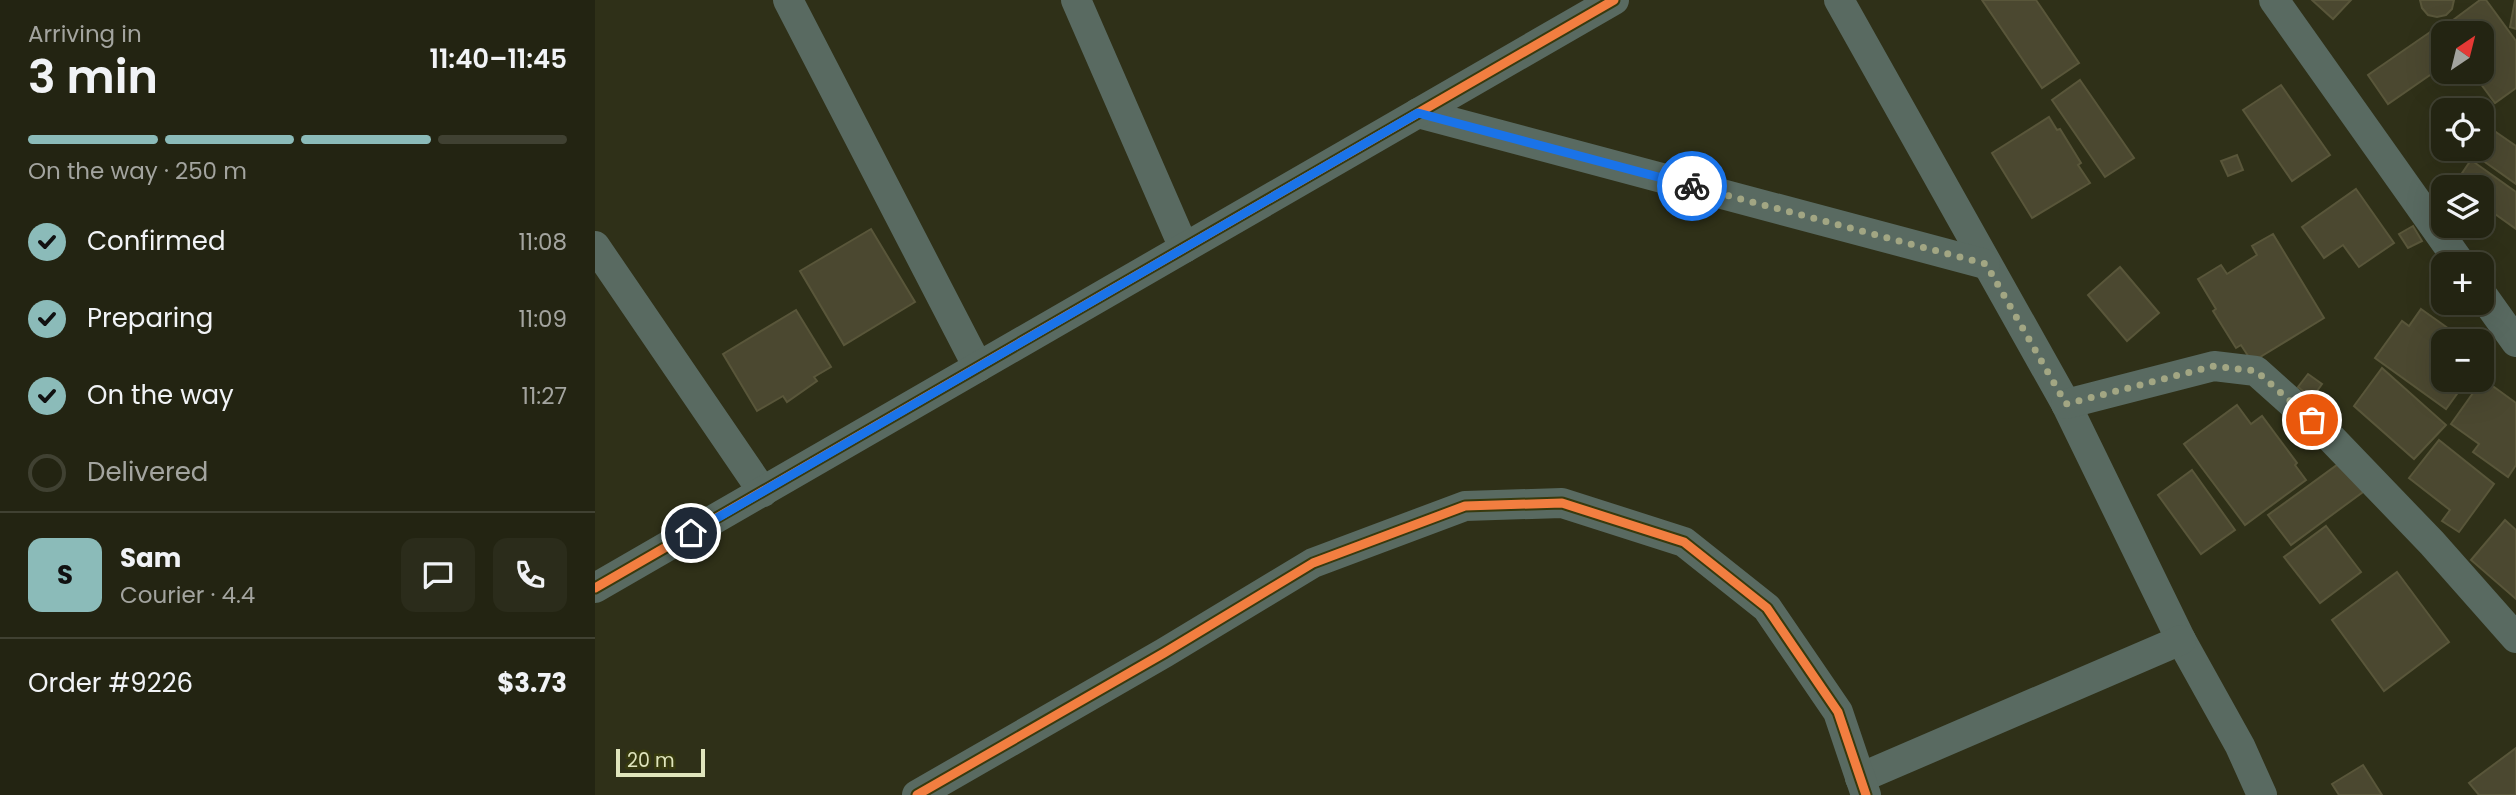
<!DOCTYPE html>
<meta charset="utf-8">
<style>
:root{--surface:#232412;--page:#2b2c1b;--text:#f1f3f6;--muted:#a3a49f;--line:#404132;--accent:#8bbbb9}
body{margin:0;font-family:Poppins,sans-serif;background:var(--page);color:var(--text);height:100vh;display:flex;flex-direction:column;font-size:26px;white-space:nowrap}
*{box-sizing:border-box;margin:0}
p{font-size:23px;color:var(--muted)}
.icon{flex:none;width:38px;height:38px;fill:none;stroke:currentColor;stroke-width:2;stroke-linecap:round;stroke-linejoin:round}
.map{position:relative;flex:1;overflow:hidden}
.side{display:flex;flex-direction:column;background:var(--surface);width:595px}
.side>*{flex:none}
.needle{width:46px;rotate:35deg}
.controls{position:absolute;left:1836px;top:21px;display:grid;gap:14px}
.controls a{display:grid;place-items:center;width:63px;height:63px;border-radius:14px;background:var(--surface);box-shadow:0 7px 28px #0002,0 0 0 2px var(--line);font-size:35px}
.scale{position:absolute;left:21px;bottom:18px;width:89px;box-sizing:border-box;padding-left:7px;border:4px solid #e0e5bd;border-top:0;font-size:19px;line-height:24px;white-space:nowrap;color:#e0e5bd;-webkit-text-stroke:5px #373a0e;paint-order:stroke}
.pin{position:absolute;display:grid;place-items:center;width:60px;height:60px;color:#fff;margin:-30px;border:4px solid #fff;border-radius:50%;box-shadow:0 2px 7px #0007}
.courier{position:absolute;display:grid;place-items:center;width:70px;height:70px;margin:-35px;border:5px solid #1a73e8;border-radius:50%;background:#fff;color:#222;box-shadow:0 2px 9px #0007}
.overview em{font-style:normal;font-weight:600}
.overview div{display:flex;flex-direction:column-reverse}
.overview{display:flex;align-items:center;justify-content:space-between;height:119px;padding:0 28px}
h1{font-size:46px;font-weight:600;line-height:52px}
.bar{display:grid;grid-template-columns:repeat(4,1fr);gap:10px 7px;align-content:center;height:84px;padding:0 28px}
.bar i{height:9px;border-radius:5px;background:var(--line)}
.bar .active{background:var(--accent)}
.bar p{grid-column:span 4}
.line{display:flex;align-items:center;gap:18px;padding:0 28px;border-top:2px solid var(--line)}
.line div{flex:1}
.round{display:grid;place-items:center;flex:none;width:74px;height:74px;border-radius:14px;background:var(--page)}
ol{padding:0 28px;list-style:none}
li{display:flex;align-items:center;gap:21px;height:77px}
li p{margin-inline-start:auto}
li .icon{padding:7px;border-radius:50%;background:var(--accent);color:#111;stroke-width:4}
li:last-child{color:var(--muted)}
li i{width:38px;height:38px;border:4px solid var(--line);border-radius:50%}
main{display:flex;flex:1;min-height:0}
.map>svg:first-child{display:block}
.building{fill:#4b4830;stroke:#59563a;stroke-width:2}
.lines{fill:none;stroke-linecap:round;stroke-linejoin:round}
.minor{stroke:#596a61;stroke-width:30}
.cycleway-casing{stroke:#373a0e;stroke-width:13}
.cycleway{stroke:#f27e40;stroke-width:9}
.done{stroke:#a2a683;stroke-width:7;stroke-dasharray:0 12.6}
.route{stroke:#1a73e8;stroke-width:9}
</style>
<main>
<section class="side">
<div class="overview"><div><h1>3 min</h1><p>Arriving in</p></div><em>11:40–11:45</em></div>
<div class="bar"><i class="active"></i><i class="active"></i><i class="active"></i><i></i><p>On the way · 250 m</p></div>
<ol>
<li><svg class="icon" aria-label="check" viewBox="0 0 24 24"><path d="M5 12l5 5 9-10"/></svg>Confirmed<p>11:08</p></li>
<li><svg class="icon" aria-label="check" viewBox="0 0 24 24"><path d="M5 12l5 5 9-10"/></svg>Preparing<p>11:09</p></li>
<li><svg class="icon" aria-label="check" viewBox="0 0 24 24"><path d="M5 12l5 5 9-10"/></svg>On the way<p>11:27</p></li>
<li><i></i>Delivered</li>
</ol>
<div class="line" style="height:126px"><b class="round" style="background:var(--accent);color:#111">S</b><div><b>Sam</b><p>Courier · 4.4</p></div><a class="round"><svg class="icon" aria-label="chat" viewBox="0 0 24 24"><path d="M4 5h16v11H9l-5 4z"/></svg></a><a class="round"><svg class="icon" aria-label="phone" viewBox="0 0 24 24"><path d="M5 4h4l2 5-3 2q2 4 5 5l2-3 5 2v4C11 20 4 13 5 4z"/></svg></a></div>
<div class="line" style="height:91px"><div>Order #9226</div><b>$3.73</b></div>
</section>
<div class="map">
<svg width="1921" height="795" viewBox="0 0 1921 795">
<rect width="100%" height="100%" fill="#2f3018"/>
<g class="building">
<path d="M1387,0H1441L1484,63L1447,88Z"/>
<path d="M1717,0H1756L1738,19Z"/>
<path d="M1825,0H1859L1857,9L1851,15L1842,17L1833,15L1827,8Z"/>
<path d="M1885,0H1891L1921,41V88L1900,103L1877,72H1886V33H1849L1846,29Z"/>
<path d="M1920,0H1921V29L1915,27Z"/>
<path d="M1841,28L1848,37V66L1793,104L1773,75Z"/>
<path d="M1485,80L1539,158L1510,177L1457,100Z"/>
<path d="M1686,85L1735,155L1697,181L1648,110Z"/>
<path d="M1454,117L1462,130L1465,129L1486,163L1483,165L1495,183L1437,218L1397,153Z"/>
<path d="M1898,130L1921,146V184L1880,155Z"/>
<path d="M1642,155L1648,170L1633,176L1626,161Z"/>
<path d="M1876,160L1921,192V229L1886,204V187H1862L1859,185Z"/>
<path d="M1761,189L1799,243L1764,267L1748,245L1729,258L1707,227Z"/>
<path d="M1818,226L1827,241L1813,248L1804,234Z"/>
<path d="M276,229L320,302L249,345L205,271Z"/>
<path d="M1678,234L1729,318L1657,362L1646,345L1641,348L1618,311L1621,309L1603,279L1626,265L1632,274L1662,255L1657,246Z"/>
<path d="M1525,267L1564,313L1532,341L1493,295Z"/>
<path d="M1826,309L1871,341H1848V380H1872L1851,409L1780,358L1807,321L1814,326Z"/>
<path d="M201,310L236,367L219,377L222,381L192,402L188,396L162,411L128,354Z"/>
<path d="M1787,368L1851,425L1819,459L1759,406Z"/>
<path d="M1713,374L1727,384L1717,398L1703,387Z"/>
<path d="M1888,379L1921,403V465L1913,477L1878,452L1884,444L1856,424Z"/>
<path d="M1642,405L1656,424L1667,416L1702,463L1700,465L1711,480L1650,525L1589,444Z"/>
<path d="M1844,440L1899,484L1864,532L1847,521L1855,510L1814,478Z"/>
<path d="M1746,462L1768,492L1696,545L1673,515Z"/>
<path d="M1597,470L1640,530L1606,554L1563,495Z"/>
<path d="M1910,520L1921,530V599L1876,560Z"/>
<path d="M1731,526L1766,572L1725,603L1689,557Z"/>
<path d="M1802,572L1854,642L1789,691L1737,620Z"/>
<path d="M1921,748V795H1884L1874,783Z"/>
<path d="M1768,765L1787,795H1744L1737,784Z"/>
</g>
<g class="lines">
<g class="minor">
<path d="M193,0L383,367"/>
<path d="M481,0L589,248"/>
<path d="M1244,0L1471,404L1586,640L1645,746L1667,795"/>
<path d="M1679,0L1866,264"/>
<path d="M823,113L1390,264"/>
<path d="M0,246L168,492"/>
<path d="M1886,293L1921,342"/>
<path d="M1471,404L1619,366L1661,371L1735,437L1837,543L1921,638"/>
<path d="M0,588L1019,0"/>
<path d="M1265,778L1586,640"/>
<path d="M322,795L569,653L718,563L870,506L967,503L1089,542L1172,608L1243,712L1271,795"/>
</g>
<g class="cycleway-casing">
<g id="cycleway">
<path d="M0,588L1019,0"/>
<path d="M322,795L569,653L718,563L870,506L967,503L1089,542L1172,608L1243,712L1271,795"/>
</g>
</g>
<use href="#cycleway" class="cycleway"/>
</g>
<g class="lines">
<path class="done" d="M1097,186L1391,264L1471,404L1619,366L1661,371L1717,420"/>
<path class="route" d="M96,533L823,113L1097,186"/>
</g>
</svg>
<div class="controls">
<a><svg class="needle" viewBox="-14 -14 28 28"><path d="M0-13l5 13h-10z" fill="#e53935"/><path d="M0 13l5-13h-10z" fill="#a3a49f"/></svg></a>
<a><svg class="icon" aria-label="locate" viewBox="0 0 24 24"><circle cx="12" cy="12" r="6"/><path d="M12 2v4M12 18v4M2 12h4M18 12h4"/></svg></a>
<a><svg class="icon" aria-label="layers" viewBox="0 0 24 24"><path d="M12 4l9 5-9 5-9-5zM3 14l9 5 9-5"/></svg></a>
<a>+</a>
<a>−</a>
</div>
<div class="scale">20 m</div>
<div class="pin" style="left:1717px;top:420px;background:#ea580c"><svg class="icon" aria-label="bag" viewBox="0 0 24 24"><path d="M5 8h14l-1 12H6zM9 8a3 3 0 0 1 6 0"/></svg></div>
<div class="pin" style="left:96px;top:533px;background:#1f2937"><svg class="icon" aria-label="home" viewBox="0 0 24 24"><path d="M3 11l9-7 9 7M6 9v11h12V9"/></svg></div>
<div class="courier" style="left:1097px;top:186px"><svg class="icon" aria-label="bike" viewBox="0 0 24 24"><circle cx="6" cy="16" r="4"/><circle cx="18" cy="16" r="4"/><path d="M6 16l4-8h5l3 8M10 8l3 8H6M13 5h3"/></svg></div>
</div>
</main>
